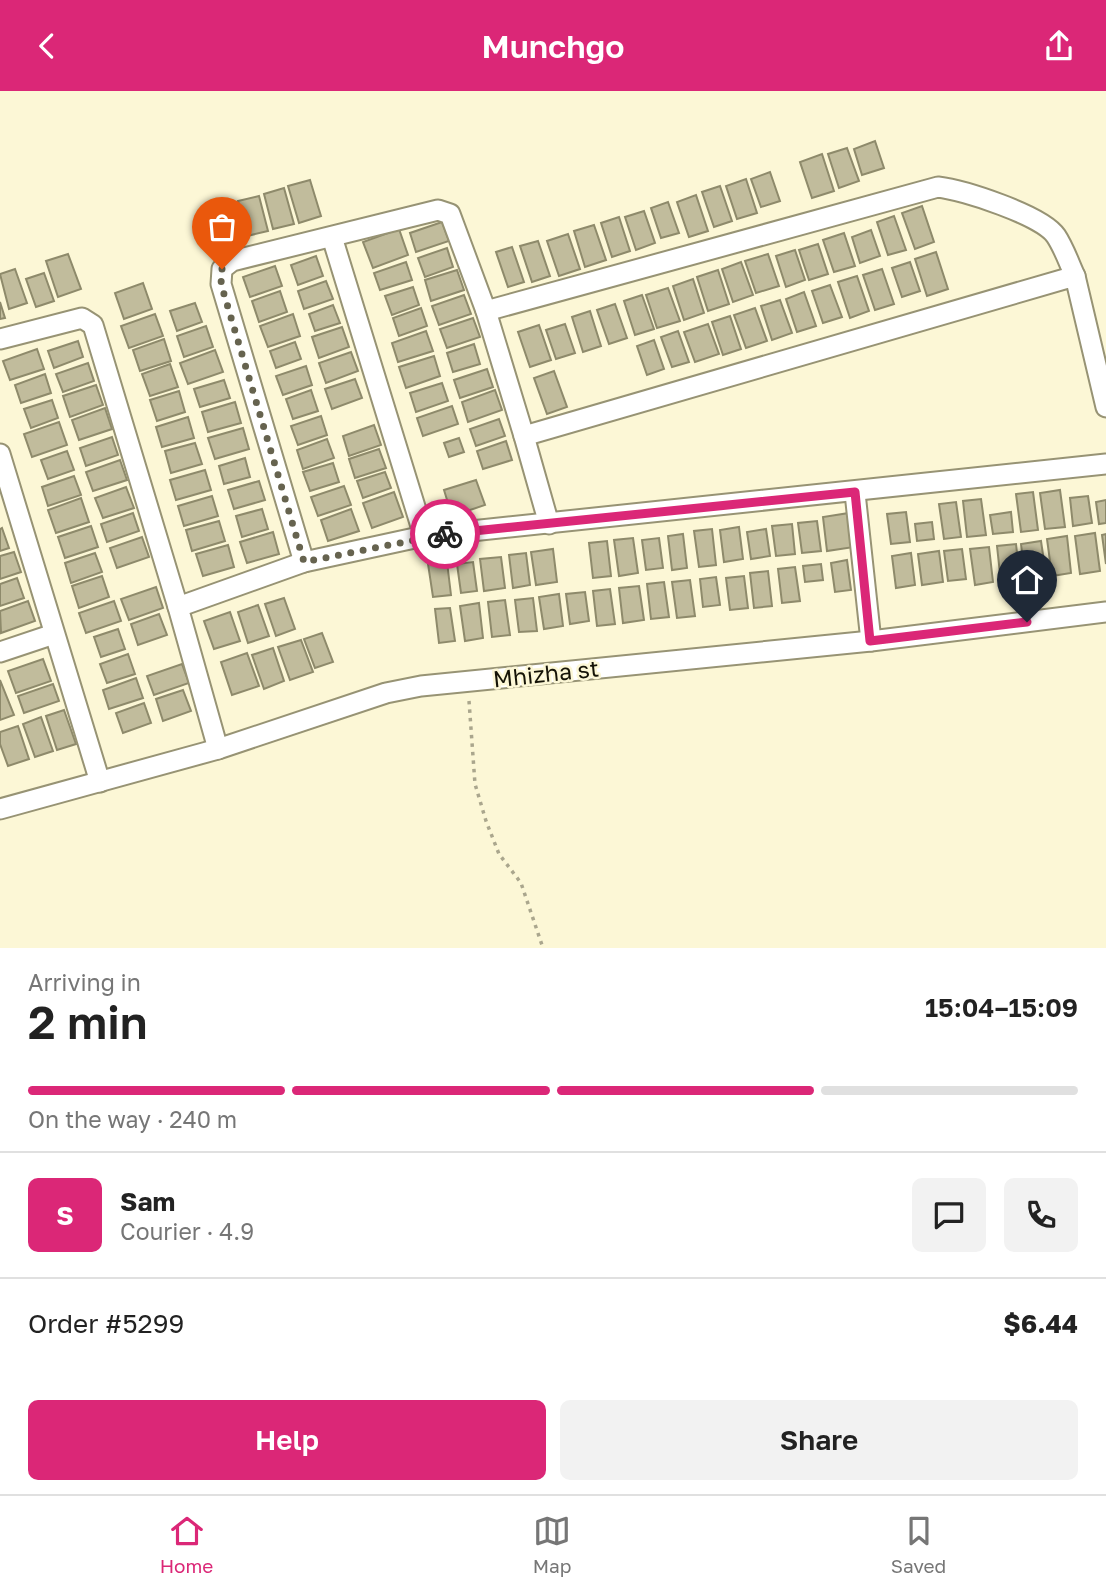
<!DOCTYPE html>
<meta charset="utf-8">
<style>
:root{--surface:#fff;--page:#f2f2f2;--text:#222;--muted:#767676;--line:#e0e0e0;--accent:#db2777}
body{margin:0;font-family:"Golos Text",sans-serif;background:var(--page);color:var(--text);height:100vh;display:flex;flex-direction:column;font-size:26px;white-space:nowrap}
*{box-sizing:border-box;margin:0}
p{font-size:23px;color:var(--muted)}
.icon{flex:none;width:38px;height:38px;fill:none;stroke:currentColor;stroke-width:2;stroke-linecap:round;stroke-linejoin:round}
.map{position:relative;height:857px;overflow:hidden}
.drawer{display:flex;flex-direction:column;background:var(--surface);flex:1}
.drawer>*{flex:none}
.pin{position:absolute;display:grid;place-items:center;width:60px;height:60px;color:#fff;margin:-72px -30px;border-radius:50% 50% 50% 0;rotate:-45deg;box-shadow:0 0 7px #0007}
.pin .icon{rotate:45deg}
.courier{position:absolute;display:grid;place-items:center;width:70px;height:70px;margin:-35px;border:5px solid #db2777;border-radius:50%;background:#fff;color:#222;box-shadow:0 2px 9px #0007}
.overview em{font-style:normal;font-weight:600}
.overview div{display:flex;flex-direction:column-reverse}
.overview{display:flex;align-items:center;justify-content:space-between;height:119px;padding:0 28px}
h1{font-size:46px;font-weight:600;line-height:52px}
.bar{display:grid;grid-template-columns:repeat(4,1fr);gap:10px 7px;align-content:center;height:84px;padding:0 28px}
.bar i{height:9px;border-radius:5px;background:var(--line)}
.bar .current{background:var(--accent)}
.bar p{grid-column:span 4}
.line{display:flex;align-items:center;gap:18px;padding:0 28px;border-top:2px solid var(--line)}
.line div{flex:1}
.round{display:grid;place-items:center;flex:none;width:74px;height:74px;border-radius:10px;background:var(--page)}
.button{display:flex;gap:14px;margin-top:auto;padding:14px 28px}
.button a{flex:1;height:80px;border-radius:10px;background:var(--accent);color:#fff;font-size:28px;font-weight:600;line-height:80px;text-align:center}
.button a+a{background:var(--page);color:var(--text)}
header{display:flex;justify-content:space-between;align-items:center;height:91px;padding:0 28px;background:var(--accent);color:#fff;font-size:32px;font-weight:600}
.menu{display:flex;justify-content:space-around;align-items:center;height:98px;border-top:2px solid var(--line);background:var(--surface);font-size:19px;color:var(--muted)}
.menu a{display:grid;justify-items:center;gap:4px}
.menu .current{color:var(--accent)}
.map>svg:first-child{display:block}
.building{fill:#c1bc9c;stroke:#8e8a6b;stroke-width:2}
.lines{fill:none;stroke-linecap:round;stroke-linejoin:round}
.minor-casing{stroke:#979374;stroke-width:23}
.path{stroke:#aaa68d;stroke-width:3.5;stroke-dasharray:3.5 5;stroke-linecap:butt}
.minor{stroke:#fff;stroke-width:19}
.done{stroke:#66634f;stroke-width:7;stroke-dasharray:0 12.6}
.route{stroke:#db2777;stroke-width:9}
.labels{text-anchor:middle;stroke-width:5;stroke-linejoin:round;paint-order:stroke}
.street-label{font-size:23px;fill:#151307;stroke:#fcf7d6}
</style>
<header><svg class="icon" aria-label="back" viewBox="0 0 24 24"><path d="M15 5l-7 7 7 7"/></svg>Munchgo<svg class="icon" aria-label="share" viewBox="0 0 24 24"><path d="M12 15V3M7 8l5-5 5 5M5 13v7h14v-7"/></svg></header>
<div class="map">
<svg width="1106" height="857" viewBox="0 0 1106 857">
<rect width="100%" height="100%" fill="#fcf7d6"/>
<g class="building">
<path d="M875,50L884,77L862,84L854,58Z"/>
<path d="M847,57L859,90L839,97L828,63Z"/>
<path d="M822,63L834,100L812,107L800,71Z"/>
<path d="M770,81L780,110L761,116L751,88Z"/>
<path d="M746,88L757,122L737,128L726,95Z"/>
<path d="M310,89L321,125L299,132L288,95Z"/>
<path d="M720,95L732,130L714,136L702,101Z"/>
<path d="M284,97L294,133L273,138L264,103Z"/>
<path d="M696,104L708,140L689,146L677,111Z"/>
<path d="M259,105L268,140L247,145L238,110Z"/>
<path d="M668,111L679,142L661,147L651,117Z"/>
<path d="M229,112L240,147L222,153L211,117Z"/>
<path d="M922,115L934,151L915,158L902,122Z"/>
<path d="M644,120L655,152L636,159L625,126Z"/>
<path d="M894,125L906,159L888,164L877,131Z"/>
<path d="M619,126L630,160L612,166L601,132Z"/>
<path d="M442,131L449,150L416,161L410,142Z"/>
<path d="M594,134L606,169L585,176L574,140Z"/>
<path d="M399,138L408,164L373,177L363,151Z"/>
<path d="M871,139L880,165L860,172L852,146Z"/>
<path d="M844,142L855,175L834,181L823,149Z"/>
<path d="M568,143L580,178L559,185L547,150Z"/>
<path d="M538,150L550,185L532,191L520,155Z"/>
<path d="M818,153L828,183L809,189L799,159Z"/>
<path d="M512,156L524,191L508,196L496,161Z"/>
<path d="M447,157L453,176L425,186L418,167Z"/>
<path d="M795,159L805,189L786,196L776,165Z"/>
<path d="M936,161L948,198L927,205L915,168Z"/>
<path d="M68,163L81,198L58,206L46,170Z"/>
<path d="M768,163L779,195L756,202L745,170Z"/>
<path d="M316,165L323,185L298,194L291,174Z"/>
<path d="M406,171L412,189L380,199L374,182Z"/>
<path d="M741,171L753,204L733,211L722,178Z"/>
<path d="M910,171L920,200L902,206L892,177Z"/>
<path d="M275,175L282,195L250,206L243,186Z"/>
<path d="M15,178L27,212L9,218L0,183Z"/>
<path d="M882,178L894,213L875,219L863,184Z"/>
<path d="M457,179L464,199L431,210L425,189Z"/>
<path d="M718,179L729,213L708,220L697,186Z"/>
<path d="M44,182L54,210L36,216L26,188Z"/>
<path d="M857,185L869,220L850,227L838,191Z"/>
<path d="M693,188L704,222L684,229L673,195Z"/>
<path d="M326,190L333,208L304,218L298,200Z"/>
<path d="M143,192L152,218L124,228L115,202Z"/>
<path d="M830,194L842,226L823,232L812,200Z"/>
<path d="M413,196L419,214L392,224L385,205Z"/>
<path d="M668,197L680,230L657,237L646,204Z"/>
<path d="M280,200L287,221L259,231L252,210Z"/>
<path d="M804,201L816,235L797,241L786,208Z"/>
<path d="M464,204L471,223L439,234L432,215Z"/>
<path d="M642,204L654,238L635,244L624,210Z"/>
<path d="M780,209L792,242L772,249L761,215Z"/>
<path d="M0,211L5,227L0,228Z"/>
<path d="M195,212L202,231L177,240L170,220Z"/>
<path d="M615,213L627,247L609,253L597,219Z"/>
<path d="M333,214L340,232L315,240L309,223Z"/>
<path d="M421,217L427,235L399,245L393,227Z"/>
<path d="M755,217L767,250L746,257L734,224Z"/>
<path d="M590,220L601,255L583,261L572,226Z"/>
<path d="M155,223L163,245L129,257L121,235Z"/>
<path d="M293,223L300,245L268,256L260,235Z"/>
<path d="M730,225L741,258L723,264L712,231Z"/>
<path d="M473,227L480,246L447,257L440,238Z"/>
<path d="M565,233L575,262L556,268L546,239Z"/>
<path d="M708,233L719,263L695,271L684,241Z"/>
<path d="M539,234L551,269L530,276L518,241Z"/>
<path d="M206,235L213,256L184,266L177,245Z"/>
<path d="M342,236L349,256L319,267L312,246Z"/>
<path d="M426,240L433,260L398,271L392,252Z"/>
<path d="M678,240L689,271L672,276L661,246Z"/>
<path d="M164,248L171,270L140,280L133,259Z"/>
<path d="M654,249L664,278L647,284L637,255Z"/>
<path d="M78,250L83,266L54,277L48,260Z"/>
<path d="M295,251L301,268L276,277L270,260Z"/>
<path d="M474,253L480,273L453,281L447,262Z"/>
<path d="M37,258L44,278L10,289L3,270Z"/>
<path d="M215,259L223,281L188,293L180,272Z"/>
<path d="M351,261L358,280L326,292L319,272Z"/>
<path d="M434,265L440,285L406,297L399,276Z"/>
<path d="M88,272L94,290L63,301L56,283Z"/>
<path d="M170,273L178,296L150,305L142,283Z"/>
<path d="M306,275L312,294L283,304L276,285Z"/>
<path d="M487,278L493,296L460,307L454,289Z"/>
<path d="M554,280L567,316L547,323L534,287Z"/>
<path d="M45,283L51,302L21,312L15,294Z"/>
<path d="M355,288L362,307L332,318L325,298Z"/>
<path d="M224,289L230,307L200,316L194,298Z"/>
<path d="M442,292L448,310L416,321L410,302Z"/>
<path d="M96,294L103,314L70,326L63,305Z"/>
<path d="M311,299L318,320L293,328L286,308Z"/>
<path d="M495,299L502,319L468,331L462,311Z"/>
<path d="M179,300L185,321L157,330L150,309Z"/>
<path d="M52,309L58,327L31,337L24,318Z"/>
<path d="M235,311L241,332L208,341L202,321Z"/>
<path d="M452,315L458,333L423,345L417,327Z"/>
<path d="M105,317L112,338L79,349L72,329Z"/>
<path d="M321,325L327,344L298,354L291,335Z"/>
<path d="M188,326L194,347L162,356L156,336Z"/>
<path d="M499,328L505,345L476,355L470,338Z"/>
<path d="M59,331L67,354L32,366L24,343Z"/>
<path d="M374,334L381,354L349,365L343,345Z"/>
<path d="M243,337L249,358L215,368L208,347Z"/>
<path d="M112,346L118,364L86,375L80,357Z"/>
<path d="M459,347L464,361L449,366L444,352Z"/>
<path d="M327,348L334,367L303,378L297,359Z"/>
<path d="M506,350L512,369L483,378L477,360Z"/>
<path d="M195,352L202,373L171,382L165,360Z"/>
<path d="M379,358L386,377L355,387L349,368Z"/>
<path d="M67,360L74,379L48,388L41,369Z"/>
<path d="M245,367L250,386L224,393L219,375Z"/>
<path d="M120,369L127,389L93,400L86,381Z"/>
<path d="M333,372L339,391L310,400L303,381Z"/>
<path d="M205,379L211,399L176,409L170,389Z"/>
<path d="M385,381L391,397L363,407L357,390Z"/>
<path d="M74,385L81,404L48,415L42,396Z"/>
<path d="M476,389L485,414L452,425L444,399Z"/>
<path d="M259,390L265,409L234,418L228,399Z"/>
<path d="M344,395L351,414L318,425L311,406Z"/>
<path d="M126,396L134,417L103,427L95,407Z"/>
<path d="M1060,399L1065,436L1045,438L1040,402Z"/>
<path d="M394,401L403,426L372,437L363,412Z"/>
<path d="M1033,401L1038,439L1021,441L1016,403Z"/>
<path d="M212,405L218,425L184,435L178,415Z"/>
<path d="M1088,405L1092,432L1073,435L1070,407Z"/>
<path d="M81,407L89,431L56,442L48,419Z"/>
<path d="M981,408L986,444L967,446L963,410Z"/>
<path d="M1106,409V432L1099,433L1096,411Z"/>
<path d="M956,411L961,446L944,448L939,413Z"/>
<path d="M262,418L268,438L242,446L236,425Z"/>
<path d="M351,418L359,440L328,450L321,429Z"/>
<path d="M906,421L910,451L891,453L887,423Z"/>
<path d="M1011,421L1013,441L993,443L990,424Z"/>
<path d="M133,422L139,440L107,451L101,433Z"/>
<path d="M849,422L854,456L827,460L823,426Z"/>
<path d="M219,430L225,450L192,460L186,439Z"/>
<path d="M817,430L821,460L802,462L798,432Z"/>
<path d="M932,431L934,448L917,450L915,433Z"/>
<path d="M792,433L795,463L776,465L772,435Z"/>
<path d="M91,435L98,456L65,467L58,446Z"/>
<path d="M739,436L743,468L724,471L720,439Z"/>
<path d="M2,437L9,457L0,460V438Z"/>
<path d="M712,438L716,474L699,476L694,440Z"/>
<path d="M766,438L770,465L751,468L747,441Z"/>
<path d="M273,441L279,463L247,472L240,451Z"/>
<path d="M1095,442L1100,480L1080,483L1075,445Z"/>
<path d="M683,443L687,477L672,479L668,445Z"/>
<path d="M1106,443V473L1102,444Z"/>
<path d="M1067,445L1071,482L1052,485L1047,448Z"/>
<path d="M142,446L149,466L117,477L110,457Z"/>
<path d="M633,447L638,482L619,485L614,449Z"/>
<path d="M659,447L663,477L646,479L642,449Z"/>
<path d="M607,450L611,485L593,487L589,452Z"/>
<path d="M1041,450L1046,484L1025,486L1021,453Z"/>
<path d="M1016,453L1020,489L1001,492L997,455Z"/>
<path d="M228,454L234,476L203,485L196,463Z"/>
<path d="M989,456L993,491L975,494L970,458Z"/>
<path d="M553,458L557,491L536,494L531,461Z"/>
<path d="M962,458L966,488L948,490L944,460Z"/>
<path d="M939,460L943,491L922,494L918,463Z"/>
<path d="M14,461L21,481L0,488V465Z"/>
<path d="M95,462L102,481L71,492L65,472Z"/>
<path d="M526,462L530,494L513,497L509,464Z"/>
<path d="M911,462L915,494L896,497L892,465Z"/>
<path d="M501,466L505,497L484,500L480,468Z"/>
<path d="M847,469L851,499L835,501L831,472Z"/>
<path d="M447,471L451,504L433,506L428,473Z"/>
<path d="M473,471L477,500L461,502L457,473Z"/>
<path d="M821,473L823,489L805,491L803,475Z"/>
<path d="M795,476L800,510L782,512L778,478Z"/>
<path d="M768,480L772,515L754,517L750,482Z"/>
<path d="M102,485L109,506L79,517L72,495Z"/>
<path d="M744,485L748,517L730,519L726,487Z"/>
<path d="M716,486L720,514L703,516L700,488Z"/>
<path d="M17,487L24,507L0,515V493Z"/>
<path d="M690,489L695,525L677,527L672,491Z"/>
<path d="M664,491L669,526L651,528L647,493Z"/>
<path d="M639,495L644,529L623,532L619,497Z"/>
<path d="M156,496L163,517L129,529L121,508Z"/>
<path d="M610,498L615,533L597,535L593,500Z"/>
<path d="M585,501L589,530L570,533L566,503Z"/>
<path d="M559,503L563,535L544,538L539,506Z"/>
<path d="M284,507L295,538L276,545L265,513Z"/>
<path d="M533,507L537,540L519,541L515,509Z"/>
<path d="M505,509L510,544L492,546L488,511Z"/>
<path d="M28,510L35,530L1,542L0,520Z"/>
<path d="M114,510L121,530L86,542L79,522Z"/>
<path d="M479,512L483,547L465,550L460,515Z"/>
<path d="M258,514L269,545L248,552L238,521Z"/>
<path d="M450,517L455,550L439,552L435,518Z"/>
<path d="M230,521L240,550L214,558L204,530Z"/>
<path d="M159,523L167,544L138,554L131,533Z"/>
<path d="M118,538L125,558L101,566L94,546Z"/>
<path d="M322,542L333,571L315,577L304,548Z"/>
<path d="M301,549L313,581L290,589L278,556Z"/>
<path d="M273,557L284,590L264,598L252,564Z"/>
<path d="M247,562L259,595L232,604L221,571Z"/>
<path d="M128,563L135,583L107,592L100,573Z"/>
<path d="M43,568L51,590L16,602L8,580Z"/>
<path d="M182,573L189,592L154,604L147,585Z"/>
<path d="M136,587L143,607L109,618L103,599Z"/>
<path d="M0,589L14,624L0,629Z"/>
<path d="M53,593L59,610L24,622L18,605Z"/>
<path d="M183,599L191,620L163,630L156,608Z"/>
<path d="M144,612L151,632L123,642L116,622Z"/>
<path d="M64,619L76,653L57,659L46,625Z"/>
<path d="M41,626L53,660L35,666L23,633Z"/>
<path d="M18,635L29,668L8,675L0,653V641Z"/>
</g>
<g class="lines">
<g class="minor-casing">
<g id="minor">
<path d="M332,146L424,445"/>
<path d="M486,220L938,96C963,99 1042,124 1056,145C1064,157 1069,172 1075,185"/>
<path d="M0,248L82,227L93,234L178,516"/>
<path d="M0,363L100,691"/>
<path d="M855,402L871,550"/>
<path d="M549,433L524,345L1075,185L1106,316"/>
<path d="M304,471L221,193L222,178L232,170L438,119L450,123L486,220L524,345"/>
<path d="M0,561L54,543"/>
<path d="M218,658L178,516L304,471L424,445L1106,373"/>
<path d="M0,718L218,658L386,602L421,595L871,550L1106,521"/>
</g>
</g>
<path class="path" d="M469,610L475,693L486,730L499,763L521,792L543,857"/>
<use href="#minor" class="minor"/>
</g>
<g class="lines">
<path class="done" d="M222,178L221,193L304,471L445,443"/>
<path class="route" d="M445,443L855,401L870,550L1027,531"/>
</g>
<g class="labels">
<g class="street-label">
<text transform="translate(546 583) rotate(-6)" y="8">Mhizha st</text>
</g>
</g>
</svg>
<div class="pin" style="left:222px;top:178px;background:#ea580c"><svg class="icon" aria-label="bag" viewBox="0 0 24 24"><path d="M5 8h14l-1 12H6zM9 8a3 3 0 0 1 6 0"/></svg></div>
<div class="pin" style="left:1027px;top:531px;background:#1f2937"><svg class="icon" aria-label="home" viewBox="0 0 24 24"><path d="M3 11l9-7 9 7M6 9v11h12V9"/></svg></div>
<div class="courier" style="left:445px;top:443px"><svg class="icon" aria-label="bike" viewBox="0 0 24 24"><circle cx="6" cy="16" r="4"/><circle cx="18" cy="16" r="4"/><path d="M6 16l4-8h5l3 8M10 8l3 8H6M13 5h3"/></svg></div>
</div>
<section class="drawer">
<div class="overview"><div><h1>2 min</h1><p>Arriving in</p></div><em>15:04–15:09</em></div>
<div class="bar"><i class="current"></i><i class="current"></i><i class="current"></i><i></i><p>On the way · 240 m</p></div>
<div class="line" style="height:126px"><b class="round" style="background:var(--accent);color:#fff">S</b><div><b>Sam</b><p>Courier · 4.9</p></div><a class="round"><svg class="icon" aria-label="chat" viewBox="0 0 24 24"><path d="M4 5h16v11H9l-5 4z"/></svg></a><a class="round"><svg class="icon" aria-label="phone" viewBox="0 0 24 24"><path d="M5 4h4l2 5-3 2q2 4 5 5l2-3 5 2v4C11 20 4 13 5 4z"/></svg></a></div>
<div class="line" style="height:91px"><div>Order #5299</div><b>$6.44</b></div>
<div class="button"><a>Help</a><a>Share</a></div>
</section>
<nav class="menu">
<a class="current"><svg class="icon" aria-label="home" viewBox="0 0 24 24"><path d="M3 11l9-7 9 7M6 9v11h12V9"/></svg>Home</a>
<a><svg class="icon" aria-label="map" viewBox="0 0 24 24"><path d="M3 6l6-2 6 2 6-2v14l-6 2-6-2-6 2zM9 4v14M15 6v14"/></svg>Map</a>
<a><svg class="icon" aria-label="saved" viewBox="0 0 24 24"><path d="M7 4h10v16l-5-4-5 4z"/></svg>Saved</a>
</nav>
